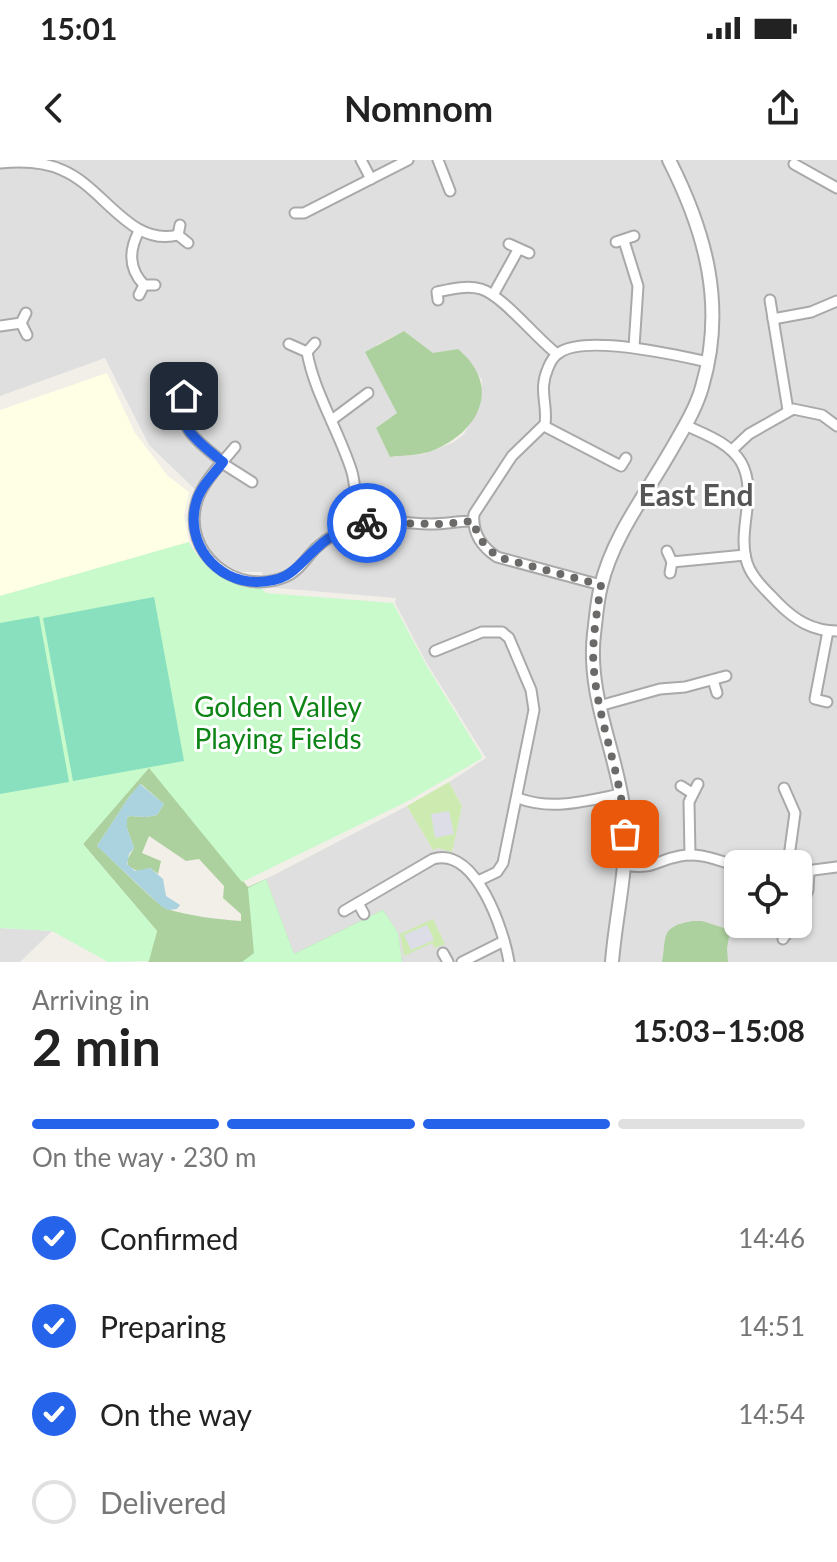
<!DOCTYPE html>
<meta charset="utf-8">
<style>
:root{--surface:#fff;--page:#f2f2f2;--text:#222;--muted:#767676;--line:#e0e0e0;--accent:#2563eb}
body{margin:0;font-family:Lato,sans-serif;background:var(--page);color:var(--text);height:100vh;display:flex;flex-direction:column;font-size:30px;white-space:nowrap}
*{box-sizing:border-box;margin:0}
p{font-size:26px;color:var(--muted)}
.icon{flex:none;width:44px;height:44px;fill:none;stroke:currentColor;stroke-width:2;stroke-linecap:round;stroke-linejoin:round}
.map{position:relative;height:802px;overflow:hidden}
.side{display:flex;flex-direction:column;background:var(--surface);flex:1}
.side>*{flex:none}
.fabs{position:absolute;left:724px;top:690px;display:grid;gap:16px}
.fabs a{display:grid;place-items:center;width:88px;height:88px;border-radius:12px;background:var(--surface);box-shadow:0 2px 6px #0004;font-size:40px}
.pin{position:absolute;display:grid;place-items:center;width:68px;height:68px;color:#fff;margin:-34px;border-radius:16px;box-shadow:0 4px 12px #0006}
.courier{position:absolute;display:grid;place-items:center;width:80px;height:80px;margin:-40px;border:6px solid #2563eb;border-radius:50%;background:#fff;color:#222;box-shadow:0 2px 10px #0007}
.headline em{font-style:normal;font-weight:700}
.headline div{display:flex;flex-direction:column-reverse}
.headline{display:flex;align-items:center;justify-content:space-between;height:136px;padding:0 32px}
h1{font-size:52px;font-weight:700;line-height:60px}
.bar{display:grid;grid-template-columns:repeat(4,1fr);gap:12px 8px;align-content:center;height:96px;padding:0 32px}
.bar i{height:10px;border-radius:6px;background:var(--line)}
.bar .current{background:var(--accent)}
.bar p{grid-column:span 4}
ol{padding:0 32px;list-style:none}
li{display:flex;align-items:center;gap:24px;height:88px}
li p{margin-inline-start:auto}
li .icon{padding:8px;border-radius:50%;background:var(--accent);color:#fff;stroke-width:4}
li:last-child{color:var(--muted)}
li i{width:44px;height:44px;border:4px solid var(--line);border-radius:50%}
.status{display:flex;justify-content:space-between;align-items:center;height:56px;padding:0 40px;background:var(--surface);direction:ltr}
.status svg{height:22px;fill:currentColor}
header{display:flex;justify-content:space-between;align-items:center;height:104px;padding:0 32px;background:var(--surface);font-size:36px;font-weight:700}
.map>svg:first-child{display:block}
.residential{fill:#e0dfdf;fill-rule:evenodd}
.education{fill:#ffffe5}
.grass{fill:#cdebb0}
.forest{fill:#add19e;fill-rule:evenodd}
.park{fill:#c8facc}
.pitch{fill:#88e0be}
.plaza{fill:#dddde8}
.water{fill:#aad3df}
.lines{fill:none;stroke-linecap:round;stroke-linejoin:round}
.minor-casing{stroke:#a9a9a9;stroke-width:13}
.tertiary-casing{stroke:#a9a9a9;stroke-width:16}
.minor{stroke:#fff;stroke-width:9}
.tertiary{stroke:#fff;stroke-width:12}
.done{stroke:#6b6a68;stroke-width:8;stroke-dasharray:0 14.4}
.route{stroke:#2563eb;stroke-width:10}
.labels{text-anchor:middle;stroke-width:6;stroke-linejoin:round;paint-order:stroke}
.park-label{font-size:28px;fill:#0c8416;stroke:#fff}
.neighbourhood-label{font-size:30px;font-weight:bold;fill:#555;stroke:#fff}
</style>
<div class="status"><b>15:01</b><svg viewBox="0 0 49 12"><path d="M0 12V9h3v3zM5 12V6h3v6zM10 12V3h3v9zM15 12V0h3v12zM26 1h20v11H26zM47 4h2v5h-2z"/></svg></div>
<header><svg class="icon" aria-label="back" viewBox="0 0 24 24"><path d="M15 5l-7 7 7 7"/></svg>Nomnom<svg class="icon" aria-label="share" viewBox="0 0 24 24"><path d="M12 15V3M7 8l5-5 5 5M5 13v7h14v-7"/></svg></header>
<div class="map">
<svg width="837" height="802" viewBox="0 0 837 802">
<rect width="100%" height="100%" fill="#f2efe9"/>
<g class="residential">
<path d="M0,0H837V802H402L398,773L383,750L294,795L266,719L407,646L433,690L438,688L452,691L462,646L449,622L486,598L426,502L395,443L396,438L265,427L262,412H241L223,404L208,391L202,379L198,362L203,337L149,285L105,198L0,236ZM404,171L433,193H463L482,220L479,248L464,274L454,282L424,294L390,297L376,268L397,253L376,185ZM738,704H798V764H738Z"/>
<path d="M0,768L52,771L20,802H0Z"/>
</g>
<path class="education" d="M107,213L135,273L168,316L189,332L184,356L189,382L0,436V250Z"/>
<g class="grass">
<path d="M449,622L462,646L452,692L438,688L433,690L407,646Z"/>
<path d="M433,759L445,784L435,788L432,783L404,796L400,774Z"/>
</g>
<g class="forest">
<path d="M404,171L433,193L458,189C502,226 480,271 434,290C421,296 404,295 390,297L376,268L397,253L365,192Z"/>
<path d="M149,607L248,727L266,719L294,794L383,750L398,773L402,802H148L157,771L83,684ZM141,624L164,644L157,655L146,657L130,656L127,658V668L134,688L127,700L128,706L139,712L150,708L158,714L161,701L142,693L149,676L186,701L199,699L224,726L223,738L241,754V761C215,759 190,756 167,749C159,747 109,696 97,686L129,637Z"/>
<path d="M692,761H702L730,770L727,789L728,802H662C667,777 659,767 692,761Z"/>
</g>
<g class="park">
<path d="M189,382C203,409 230,426 260,427L266,433L393,443L425,503L482,596L481,599L408,641L242,722L149,608L83,684L157,771L149,801L108,802L52,771L0,768V436Z"/>
<path d="M266,719L294,794L383,750L398,773L402,802H242L254,793L248,728Z"/>
</g>
<g class="pitch">
<path d="M154,437L184,601L73,621L43,458Z"/>
<path d="M39,456L69,622L0,634V463Z"/>
</g>
<g class="plaza">
<path d="M449,651L454,674L435,678L431,654Z"/>
<path d="M427,765L434,780L411,790L404,775Z"/>
</g>
<path class="water" d="M140,624L164,644L157,655L146,657L130,656L127,658V668L134,688L129,694L127,704L135,711L150,708L163,719L166,736L180,745L177,749L168,750L161,746L97,686L129,637Z"/>
<g class="lines">
<g class="minor-casing">
<g id="minor">
<path d="M361,0L371,19"/>
<path d="M438,0L450,31"/>
<path d="M0,3C21,1 43,1 62,10C104,27 129,87 178,75L180,65"/>
<path d="M794,4L837,28"/>
<path d="M295,53H304L408,0"/>
<path d="M139,71C129,90 128,108 144,125"/>
<path d="M178,75L188,83"/>
<path d="M624,81L638,126L634,187"/>
<path d="M616,82L634,76"/>
<path d="M509,84L529,93"/>
<path d="M139,135L144,125H155"/>
<path d="M493,135L518,90"/>
<path d="M438,140L437,132C451,129 467,125 481,129C502,135 537,179 557,194"/>
<path d="M770,140L788,250"/>
<path d="M773,159L811,152L837,141"/>
<path d="M21,163L27,175"/>
<path d="M0,166L21,163L26,153"/>
<path d="M289,184L307,192C314,232 338,269 351,309C357,326 355,347 357,365"/>
<path d="M307,192L315,183"/>
<path d="M197,228L182,239C176,268 203,286 223,302"/>
<path d="M168,233L183,238"/>
<path d="M333,259L368,233"/>
<path d="M685,265C704,274 729,282 741,302C758,332 738,367 746,399C750,417 766,430 778,443C795,460 812,471 837,471"/>
<path d="M544,266L621,306L626,298"/>
<path d="M235,287C223,302 203,321 197,341C181,393 236,437 285,417C298,412 306,398 316,388C327,378 343,369 358,365C382,358 407,364 431,364C445,364 459,361 473,361"/>
<path d="M732,290L749,274L793,249L822,255L837,266"/>
<path d="M222,303L252,322"/>
<path d="M667,391L672,402L670,413"/>
<path d="M672,402L745,395"/>
<path d="M601,425L497,397C482,387 472,373 474,354L512,296L545,264C548,243 538,231 548,208C550,203 554,196 559,193C585,174 677,195 708,202"/>
<path d="M435,491L482,472H502L509,478L531,530L534,550L503,703L497,712L478,721"/>
<path d="M713,520L717,533"/>
<path d="M827,542L815,539L828,471"/>
<path d="M599,546L660,529L685,527L726,516"/>
<path d="M681,626L692,633"/>
<path d="M784,628L795,653L788,704"/>
<path d="M518,638C552,651 586,641 621,634"/>
<path d="M690,695L689,642L698,624"/>
<path d="M623,705C656,710 653,701 680,696C700,692 719,701 738,706"/>
<path d="M798,712L837,707"/>
<path d="M358,743L364,754"/>
<path d="M344,751L433,699C476,686 504,771 509,802"/>
<path d="M798,755L808,730L809,711"/>
<path d="M783,779L793,764"/>
<path d="M443,793L448,802"/>
<path d="M462,802L504,781"/>
</g>
</g>
<g class="tertiary-casing">
<path id="tertiary" d="M612,802C616,750 631,698 623,646C615,588 587,534 594,474C596,458 597,441 601,426C612,378 646,334 670,292C682,271 696,249 702,227C726,146 706,73 669,0"/>
</g>
<use href="#minor" class="minor"/>
<use href="#tertiary" class="tertiary"/>
</g>
<g class="lines">
<path class="done" d="M367,363L442,364L473,361L479,378L497,397L601,425C597,453 591,482 594,511C599,566 623,618 625,674"/>
<path class="route" d="M184,236C170,263 204,287 223,302C214,314 200,327 196,343C185,382 215,422 257,422C292,421 295,407 318,387C331,374 350,367 367,363"/>
</g>
<g class="labels">
<g class="park-label">
<text x="278" y="557">Golden Valley<tspan x="278" dy="32">Playing Fields</tspan></text>
</g>
<g class="neighbourhood-label">
<text x="696" y="346">East End</text>
</g>
</g>
</svg>
<div class="fabs">
<a><svg class="icon" aria-label="locate" viewBox="0 0 24 24"><circle cx="12" cy="12" r="6"/><path d="M12 2v4M12 18v4M2 12h4M18 12h4"/></svg></a>
</div>
<div class="pin" style="left:625px;top:674px;background:#ea580c"><svg class="icon" aria-label="bag" viewBox="0 0 24 24"><path d="M5 8h14l-1 12H6zM9 8a3 3 0 0 1 6 0"/></svg></div>
<div class="pin" style="left:184px;top:236px;background:#1f2937"><svg class="icon" aria-label="home" viewBox="0 0 24 24"><path d="M3 11l9-7 9 7M6 9v11h12V9"/></svg></div>
<div class="courier" style="left:367px;top:363px"><svg class="icon" aria-label="bike" viewBox="0 0 24 24"><circle cx="6" cy="16" r="4"/><circle cx="18" cy="16" r="4"/><path d="M6 16l4-8h5l3 8M10 8l3 8H6M13 5h3"/></svg></div>
</div>
<section class="side">
<div class="headline"><div><h1>2 min</h1><p>Arriving in</p></div><em>15:03–15:08</em></div>
<div class="bar"><i class="current"></i><i class="current"></i><i class="current"></i><i></i><p>On the way · 230 m</p></div>
<ol>
<li><svg class="icon" aria-label="check" viewBox="0 0 24 24"><path d="M5 12l5 5 9-10"/></svg>Confirmed<p>14:46</p></li>
<li><svg class="icon" aria-label="check" viewBox="0 0 24 24"><path d="M5 12l5 5 9-10"/></svg>Preparing<p>14:51</p></li>
<li><svg class="icon" aria-label="check" viewBox="0 0 24 24"><path d="M5 12l5 5 9-10"/></svg>On the way<p>14:54</p></li>
<li><i></i>Delivered</li>
</ol>
</section>
